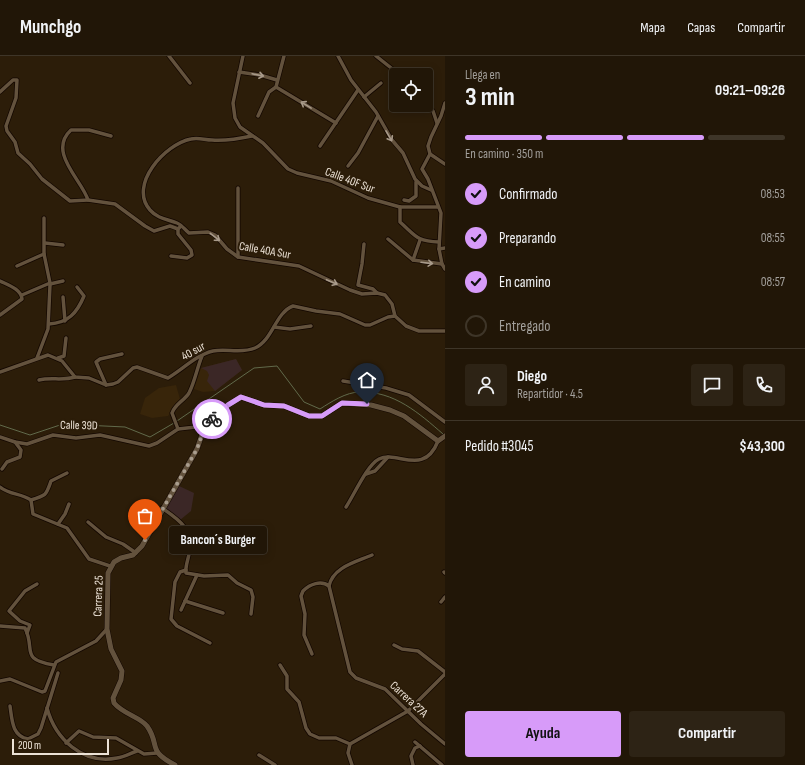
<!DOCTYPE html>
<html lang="es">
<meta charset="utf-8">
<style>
:root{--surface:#211607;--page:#2d2315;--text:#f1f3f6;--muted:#a29f9b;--line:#3e3528;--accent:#d79bf9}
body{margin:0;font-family:"Sofia Sans Condensed",sans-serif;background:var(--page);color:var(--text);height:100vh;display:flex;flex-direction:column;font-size:15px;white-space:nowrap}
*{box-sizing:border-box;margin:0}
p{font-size:13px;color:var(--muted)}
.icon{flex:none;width:22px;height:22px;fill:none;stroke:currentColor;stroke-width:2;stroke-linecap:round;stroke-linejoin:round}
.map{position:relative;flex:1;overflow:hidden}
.details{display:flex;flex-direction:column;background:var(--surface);width:360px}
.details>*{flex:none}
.buttons{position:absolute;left:389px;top:12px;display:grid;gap:8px}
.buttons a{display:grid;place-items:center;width:44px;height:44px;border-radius:4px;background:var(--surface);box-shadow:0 2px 10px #0003,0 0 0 1px var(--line);font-size:20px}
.scale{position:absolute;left:12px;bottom:10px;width:97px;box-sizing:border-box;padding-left:4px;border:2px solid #ece2d6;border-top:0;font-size:11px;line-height:14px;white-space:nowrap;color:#ece2d6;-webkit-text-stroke:3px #2c1d09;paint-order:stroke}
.pin{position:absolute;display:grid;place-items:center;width:34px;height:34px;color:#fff;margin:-41px -17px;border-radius:50% 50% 50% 0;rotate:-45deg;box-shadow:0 0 4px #0007}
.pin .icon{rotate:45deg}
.courier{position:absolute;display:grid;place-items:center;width:40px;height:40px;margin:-20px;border:3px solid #d79bf9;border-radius:50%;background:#fff;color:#222;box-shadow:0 1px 5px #0007}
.bubble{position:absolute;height:28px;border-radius:4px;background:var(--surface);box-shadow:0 2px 10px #0003,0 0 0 1px var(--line);font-size:13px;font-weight:700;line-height:28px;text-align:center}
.overview em{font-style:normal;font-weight:700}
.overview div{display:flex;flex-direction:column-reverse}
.overview{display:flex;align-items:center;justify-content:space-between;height:68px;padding:0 20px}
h1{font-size:26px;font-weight:700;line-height:30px}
.bar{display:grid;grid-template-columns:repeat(4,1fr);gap:6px 4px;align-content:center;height:48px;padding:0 20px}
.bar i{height:5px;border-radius:3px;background:var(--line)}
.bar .current{background:var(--accent)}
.bar p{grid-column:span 4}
.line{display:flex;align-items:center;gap:10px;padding:0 20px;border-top:1px solid var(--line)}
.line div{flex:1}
.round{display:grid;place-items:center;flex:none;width:42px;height:42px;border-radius:4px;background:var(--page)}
ol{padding:0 20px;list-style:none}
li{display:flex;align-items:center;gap:12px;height:44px}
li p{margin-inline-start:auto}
li .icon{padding:4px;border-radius:50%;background:var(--accent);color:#111;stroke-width:4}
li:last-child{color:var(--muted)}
li i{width:22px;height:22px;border:2px solid var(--line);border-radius:50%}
.primary-button{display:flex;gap:8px;margin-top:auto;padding:8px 20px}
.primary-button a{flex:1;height:46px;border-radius:4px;background:var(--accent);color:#111;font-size:16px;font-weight:700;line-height:46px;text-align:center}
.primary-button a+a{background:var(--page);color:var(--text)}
header{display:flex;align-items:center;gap:24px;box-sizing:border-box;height:56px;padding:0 20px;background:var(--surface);border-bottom:1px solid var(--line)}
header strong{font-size:19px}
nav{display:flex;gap:22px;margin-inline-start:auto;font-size:14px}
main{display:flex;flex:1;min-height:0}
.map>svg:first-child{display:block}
.built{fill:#38250a}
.green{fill:#3b2726}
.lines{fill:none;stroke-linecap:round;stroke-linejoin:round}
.stream{stroke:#616a4b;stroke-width:1}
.street-casing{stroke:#130700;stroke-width:5}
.secondary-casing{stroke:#130700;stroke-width:6}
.street{stroke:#63523d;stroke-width:3.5}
.secondary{stroke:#63523d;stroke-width:5}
.oneway{stroke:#a89a8a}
.done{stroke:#a99d8e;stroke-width:4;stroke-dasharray:0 7.2}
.route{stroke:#d79bf9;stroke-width:5}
.labels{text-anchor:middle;stroke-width:4;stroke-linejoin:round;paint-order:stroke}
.street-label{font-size:12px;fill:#ece2d6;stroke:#2c1d09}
</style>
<header>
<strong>Munchgo</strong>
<nav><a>Mapa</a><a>Capas</a><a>Compartir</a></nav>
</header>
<main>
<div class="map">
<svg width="445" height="709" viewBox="0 0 445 709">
<rect width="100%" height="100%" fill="#2c1d09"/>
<g class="built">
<path d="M236,303L242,314L215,335L203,336L194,333L201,312Z"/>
<path d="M176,329L180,343L168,360L152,362L140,358L145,342L159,332Z"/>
</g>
<g class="green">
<path d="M236,303L242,314L215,335L207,325L209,319L207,315L201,312Z"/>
<path d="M177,429L194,437L191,455L180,464L165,452Z"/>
</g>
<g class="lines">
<g class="stream">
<path d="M177,365L254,312L277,310L304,346L320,353C331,346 346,336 360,336C394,335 419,357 443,378"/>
<path d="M0,369L30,379L63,368L125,371L150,381L174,367"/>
</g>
<g class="street-casing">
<g id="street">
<path d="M169,0L190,27"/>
<path d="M243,0L233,47L235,62L240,71L263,87L288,113L297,117L331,125L368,142L400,151H438"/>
<path d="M338,0L351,24L376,56L392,84L403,97L415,123L422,130L431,134"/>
<path d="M376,0L400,19"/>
<path d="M239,16L260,19L277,24"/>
<path d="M276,31L336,67"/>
<path d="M0,36L13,24H17L16,42L6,70L7,75L15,86L18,97L30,108L42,123L70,145L88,144C82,124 47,96 71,74H89L111,80"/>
<path d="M364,41L381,27"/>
<path d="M426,46L433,55L437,67"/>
<path d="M445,47L441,60L431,81L428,90L430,98L445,108"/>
<path d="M258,60L269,36L276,31L284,0"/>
<path d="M252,80C238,83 226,85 212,84C205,84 198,81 191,83C165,88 128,129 150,154C158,163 167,163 177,167C182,169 185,174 189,177L208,176L215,179L227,193L238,201L299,210L350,234L362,238L377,237L385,239L392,248L395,260L406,270L419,275H445"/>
<path d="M320,90L358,34"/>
<path d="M430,98L422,113L428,123L441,157L439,193L442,208L445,213"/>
<path d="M348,110L358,97L378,60"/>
<path d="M88,144L115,148L145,170L154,175L170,170L178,173L181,170"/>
<path d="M404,144L409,145L416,140V126"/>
<path d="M400,151V166C416,180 416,185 439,186"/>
<path d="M388,183L413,204L442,208"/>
<path d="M45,187L63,189"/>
<path d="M364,188L362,208L358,229L373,233L377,237"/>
<path d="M439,193L445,192"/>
<path d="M171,200L187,202L192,199L191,194L178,178V173"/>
<path d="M238,201V132"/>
<path d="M413,204L420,184"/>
<path d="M17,210L44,198"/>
<path d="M0,225C8,229 21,233 22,243L0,259"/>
<path d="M50,228L63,225"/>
<path d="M22,239L50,227L44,198V162"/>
<path d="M63,241L65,265"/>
<path d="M49,268C68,267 77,257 84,240L77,231"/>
<path d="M274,271L290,273L311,270"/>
<path d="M37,302L48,273L50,229"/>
<path d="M58,302L64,300L66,282"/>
<path d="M0,316L48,299L62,305L75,321L89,322L106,329L113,328L118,326L133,312L137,311L168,322C182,314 196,299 213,295C226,292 241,298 255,292C273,284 275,257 293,250L316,255L340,258L365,269H370L388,261L395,260"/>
<path d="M39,324C51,321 63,325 75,321"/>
<path d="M343,325L386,332L409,339L445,366"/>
<path d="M106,329L96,306L100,303L122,298"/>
<path d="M178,373L172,357C175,348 184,345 189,337C195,325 197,312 202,300"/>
<path d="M0,381L15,386L27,388L53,379L76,382L100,379L149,390L157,387L178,373L205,370"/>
<path d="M2,413L7,406L20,401L21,394L15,386"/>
<path d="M366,418L375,415L388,401"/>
<path d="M0,431C10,439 21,437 31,444"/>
<path d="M31,444L33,458L67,472L89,503L110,510"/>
<path d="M31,444C47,439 46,439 51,425L67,417"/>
<path d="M346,451C354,439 367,409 379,403C397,394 424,421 438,385"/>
<path d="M162,452C181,465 193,473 189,498C188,504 185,511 186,517L204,520L228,519L237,527L251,534L253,541L251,558"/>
<path d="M88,466L106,481L123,488L136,497"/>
<path d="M58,468L65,458L69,448"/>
<path d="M372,499C356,506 333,511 329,530L350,616L356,622L385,633L421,668L445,688"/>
<path d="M186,514L180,516L175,526L171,563L177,570L210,587"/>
<path d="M444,516L445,517"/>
<path d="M185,545L223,557"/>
<path d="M441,546L445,541"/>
<path d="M181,554L197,519"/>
<path d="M0,570L25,572C36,594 19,603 54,609"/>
<path d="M27,577L30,569L20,565L9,555L25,535L37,528"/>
<path d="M394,589L402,593L418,595L445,616"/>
<path d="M312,598L304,579L305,558L301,540L303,535C310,528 321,524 329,530"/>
<path d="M280,609L287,620V633L299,646L306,672L310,678L319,682H336L350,688"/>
<path d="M0,625L10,623L42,636L45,635L56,606L96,585L107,573"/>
<path d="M10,650C12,664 12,680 28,683L38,678L41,672L58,617"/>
<path d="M47,652C55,682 82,709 117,702C124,701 131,697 137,695"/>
<path d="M415,686L442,709"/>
<path d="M66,687L79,675L93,681L116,682L144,698L157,697"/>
<path d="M259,699L275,709"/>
<path d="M352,709L348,697L350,688L408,655L445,618"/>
<path d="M413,709L411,700L415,692L420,690"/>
</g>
</g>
<g class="secondary-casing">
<path id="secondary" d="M175,709C146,694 161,690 147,670C140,661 123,658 114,647L113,642L121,624L122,615L111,593L107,573L108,517L114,506L121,502L133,499L142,490L197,393L205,370L228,349L241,341L264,349L284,350L309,360H322L342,347L371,349L390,354L404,360L438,385L445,380"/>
</g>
<use href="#street" class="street"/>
<use href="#secondary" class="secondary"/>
</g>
<defs><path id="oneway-shaft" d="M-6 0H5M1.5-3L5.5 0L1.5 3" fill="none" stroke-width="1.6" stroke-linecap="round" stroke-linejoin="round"/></defs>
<g class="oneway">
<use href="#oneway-shaft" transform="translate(258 19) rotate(12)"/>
<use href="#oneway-shaft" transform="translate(306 49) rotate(-149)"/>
<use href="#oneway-shaft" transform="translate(389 80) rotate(60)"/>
<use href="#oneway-shaft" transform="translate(215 181) rotate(38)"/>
<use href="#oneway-shaft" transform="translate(427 207) rotate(7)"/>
<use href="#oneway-shaft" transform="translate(332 226) rotate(23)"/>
</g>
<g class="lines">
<path class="done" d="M145,484L197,393L205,370L212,363"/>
<path class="route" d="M212,363L228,349L241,341L264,349L284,350L309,360H322L342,347L367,348"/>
</g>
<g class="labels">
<g class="street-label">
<text transform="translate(350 124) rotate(21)" y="4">Calle 40F Sur</text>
<text transform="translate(265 194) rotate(10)" y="4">Calle 40A Sur</text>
<text transform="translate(193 295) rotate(-29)" y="4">40 sur</text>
<text transform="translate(79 369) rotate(1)" y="4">Calle 39D</text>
<text transform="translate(98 540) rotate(-88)" y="4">Carrera 25</text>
<text transform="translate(409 643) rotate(43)" y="4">Carrera 27A</text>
</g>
</g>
</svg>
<div class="buttons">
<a><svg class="icon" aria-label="locate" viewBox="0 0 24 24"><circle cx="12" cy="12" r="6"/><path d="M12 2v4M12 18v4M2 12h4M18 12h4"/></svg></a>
</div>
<div class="scale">200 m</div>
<div class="pin" style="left:145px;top:484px;background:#ea580c"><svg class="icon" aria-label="bag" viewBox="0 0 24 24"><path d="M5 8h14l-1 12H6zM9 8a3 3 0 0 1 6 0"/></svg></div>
<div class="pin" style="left:367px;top:348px;background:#1f2937"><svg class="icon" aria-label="home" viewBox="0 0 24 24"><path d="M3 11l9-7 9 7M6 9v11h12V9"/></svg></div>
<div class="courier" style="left:212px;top:363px"><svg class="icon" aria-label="bike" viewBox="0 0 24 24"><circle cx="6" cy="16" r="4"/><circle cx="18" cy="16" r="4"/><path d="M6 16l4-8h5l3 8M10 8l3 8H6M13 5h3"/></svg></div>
<div class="bubble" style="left:169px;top:470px;width:98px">Bancon´s Burger</div>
</div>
<section class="details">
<div class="overview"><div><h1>3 min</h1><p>Llega en</p></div><em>09:21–09:26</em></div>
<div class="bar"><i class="current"></i><i class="current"></i><i class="current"></i><i></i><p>En camino · 350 m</p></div>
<ol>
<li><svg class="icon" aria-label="check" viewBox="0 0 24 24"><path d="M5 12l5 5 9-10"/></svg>Confirmado<p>08:53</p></li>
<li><svg class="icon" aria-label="check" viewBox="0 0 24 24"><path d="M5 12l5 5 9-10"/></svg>Preparando<p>08:55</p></li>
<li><svg class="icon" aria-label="check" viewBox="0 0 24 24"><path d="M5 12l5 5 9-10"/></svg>En camino<p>08:57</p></li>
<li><i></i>Entregado</li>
</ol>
<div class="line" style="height:72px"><a class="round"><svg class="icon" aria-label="person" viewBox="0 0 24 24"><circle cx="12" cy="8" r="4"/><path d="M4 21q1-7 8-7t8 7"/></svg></a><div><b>Diego</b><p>Repartidor · 4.5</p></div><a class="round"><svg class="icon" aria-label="chat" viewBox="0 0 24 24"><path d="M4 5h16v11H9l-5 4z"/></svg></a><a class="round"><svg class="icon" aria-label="phone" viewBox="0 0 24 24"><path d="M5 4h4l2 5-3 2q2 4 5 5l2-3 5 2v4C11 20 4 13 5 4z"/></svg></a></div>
<div class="line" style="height:52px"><div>Pedido #3045</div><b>$43,300</b></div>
<div class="primary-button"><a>Ayuda</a><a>Compartir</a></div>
</section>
</main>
